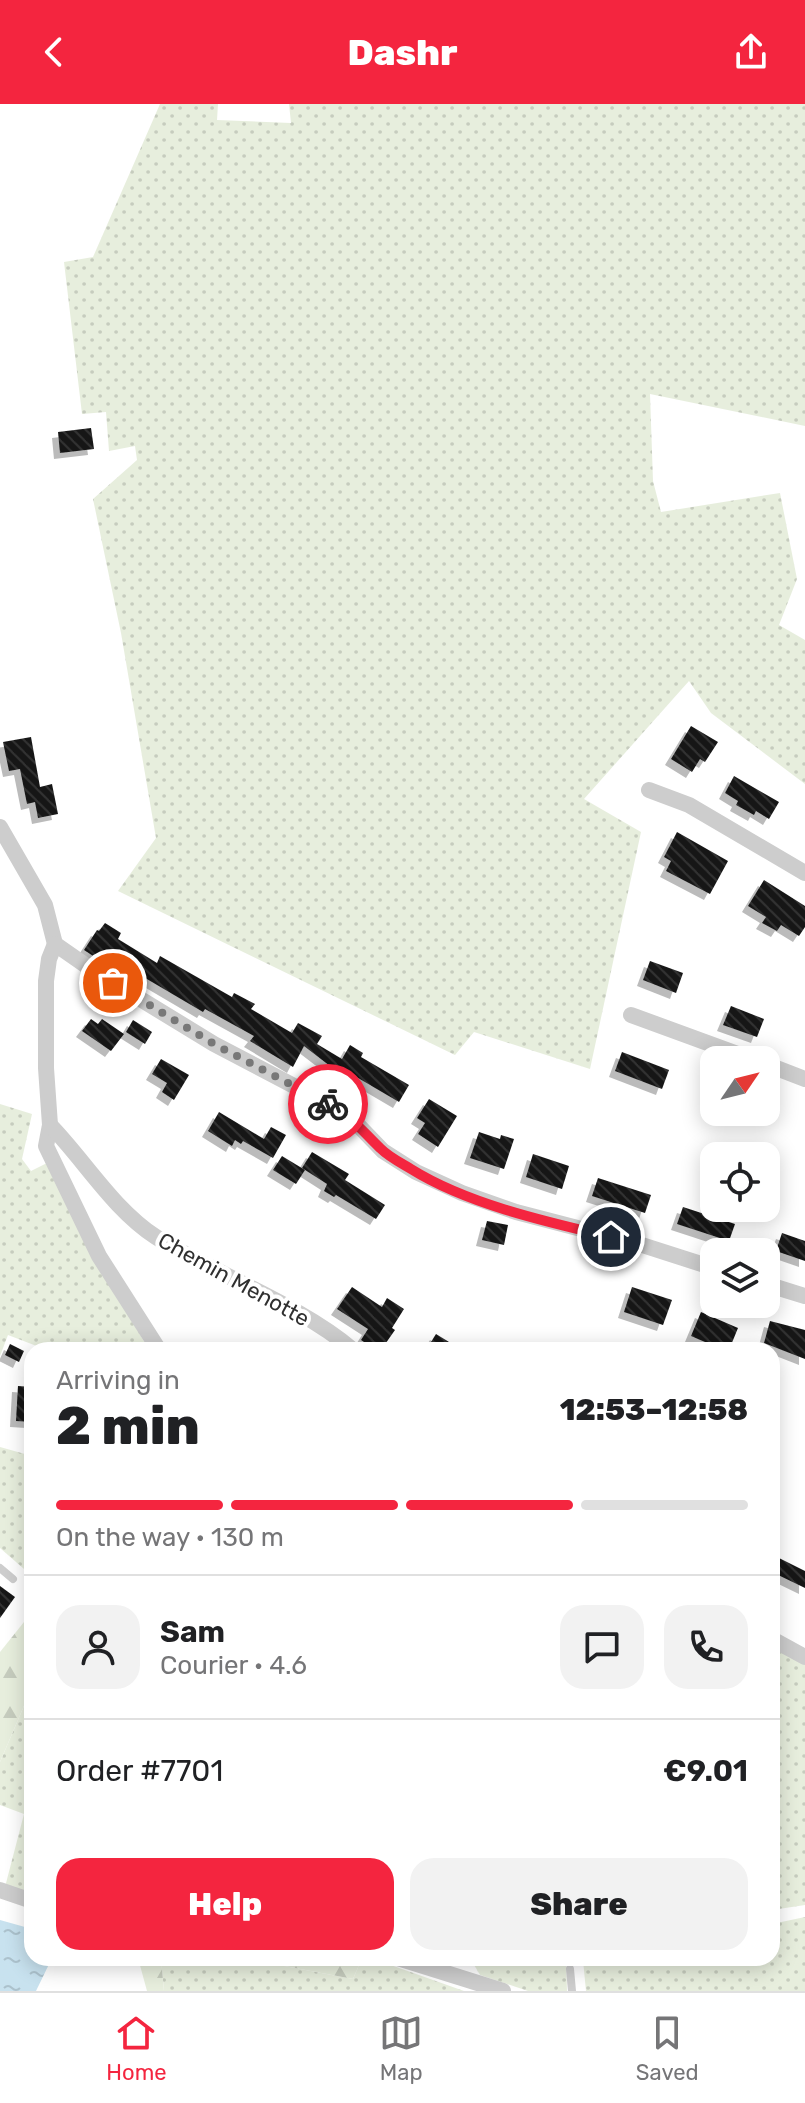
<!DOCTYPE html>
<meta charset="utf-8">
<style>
:root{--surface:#fff;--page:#f2f2f2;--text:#202124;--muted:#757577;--line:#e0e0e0;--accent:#f4253f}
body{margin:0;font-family:Rubik,sans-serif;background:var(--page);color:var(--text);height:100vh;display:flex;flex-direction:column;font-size:30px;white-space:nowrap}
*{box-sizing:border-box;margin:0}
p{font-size:26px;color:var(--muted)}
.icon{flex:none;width:44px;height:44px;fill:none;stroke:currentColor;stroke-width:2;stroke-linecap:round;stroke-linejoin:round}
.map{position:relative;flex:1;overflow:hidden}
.side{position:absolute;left:24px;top:1238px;width:756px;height:624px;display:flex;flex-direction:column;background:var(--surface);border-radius:24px;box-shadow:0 4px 20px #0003}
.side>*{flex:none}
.needle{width:52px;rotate:55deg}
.fabs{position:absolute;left:700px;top:942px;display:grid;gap:16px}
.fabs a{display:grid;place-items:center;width:80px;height:80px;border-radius:16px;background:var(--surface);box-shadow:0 4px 20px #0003;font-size:40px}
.pin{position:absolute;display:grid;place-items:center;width:68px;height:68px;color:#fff;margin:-34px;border:4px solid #fff;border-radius:50%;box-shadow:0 2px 8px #0007}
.courier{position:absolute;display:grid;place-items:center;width:80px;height:80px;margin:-40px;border:6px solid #f4253f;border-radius:50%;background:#fff;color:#222;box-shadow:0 2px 10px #0007}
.head em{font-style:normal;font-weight:800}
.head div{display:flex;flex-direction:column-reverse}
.head{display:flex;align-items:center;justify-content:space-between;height:136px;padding:0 32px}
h1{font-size:52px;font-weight:800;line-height:60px}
.bar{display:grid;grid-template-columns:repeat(4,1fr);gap:12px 8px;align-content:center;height:96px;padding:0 32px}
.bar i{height:10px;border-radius:6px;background:var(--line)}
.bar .active{background:var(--accent)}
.bar p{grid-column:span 4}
.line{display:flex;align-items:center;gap:20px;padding:0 32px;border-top:2px solid var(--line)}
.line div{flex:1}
.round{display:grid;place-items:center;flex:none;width:84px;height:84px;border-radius:24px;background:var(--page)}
.button{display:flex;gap:16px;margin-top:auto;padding:16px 32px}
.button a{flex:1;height:92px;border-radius:24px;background:var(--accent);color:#fff;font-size:32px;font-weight:800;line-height:92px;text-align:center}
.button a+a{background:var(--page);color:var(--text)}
header{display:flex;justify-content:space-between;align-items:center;height:104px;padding:0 32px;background:var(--accent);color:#fff;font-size:36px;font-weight:800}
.dock{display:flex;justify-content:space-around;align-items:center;height:112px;border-top:2px solid var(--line);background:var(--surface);font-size:22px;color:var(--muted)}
.dock a{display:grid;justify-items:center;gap:4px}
.dock .active{color:var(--accent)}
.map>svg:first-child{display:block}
.grass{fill:url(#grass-dots)}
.forest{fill:url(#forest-firs)}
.water{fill:url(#water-ripples)}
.building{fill:url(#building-back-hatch);filter:url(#shadow)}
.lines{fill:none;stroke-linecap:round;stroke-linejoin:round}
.lane{stroke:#cdcdcd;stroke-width:8}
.street{stroke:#cdcdcd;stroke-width:16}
.done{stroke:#787878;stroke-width:8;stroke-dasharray:0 14.4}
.route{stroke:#f4253f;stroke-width:10}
.labels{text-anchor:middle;stroke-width:8;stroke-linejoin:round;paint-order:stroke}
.street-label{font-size:22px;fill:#303030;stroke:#fff}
</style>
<header><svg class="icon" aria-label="back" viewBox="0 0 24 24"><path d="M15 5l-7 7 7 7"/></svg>Dashr<svg class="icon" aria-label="share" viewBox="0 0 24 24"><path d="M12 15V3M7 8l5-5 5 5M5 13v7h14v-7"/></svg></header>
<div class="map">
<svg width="805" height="1887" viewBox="0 0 805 1887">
<defs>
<pattern id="grass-dots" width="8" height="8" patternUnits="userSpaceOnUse" patternTransform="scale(2)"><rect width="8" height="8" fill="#e7eedd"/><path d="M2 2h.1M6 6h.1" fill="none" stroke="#c6ccbe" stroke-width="1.8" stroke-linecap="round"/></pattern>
<pattern id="forest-firs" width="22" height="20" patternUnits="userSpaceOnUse" patternTransform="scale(2)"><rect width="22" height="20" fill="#e7eedd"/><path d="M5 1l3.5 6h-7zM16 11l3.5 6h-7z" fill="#c6ccbe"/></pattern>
<pattern id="water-ripples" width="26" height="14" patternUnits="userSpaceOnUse" patternTransform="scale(2)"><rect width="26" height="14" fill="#c8e2ef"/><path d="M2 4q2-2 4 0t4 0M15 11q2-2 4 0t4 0" fill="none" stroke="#acc2cd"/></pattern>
<pattern id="building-back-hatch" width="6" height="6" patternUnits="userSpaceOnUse" patternTransform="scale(2)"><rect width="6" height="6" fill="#171717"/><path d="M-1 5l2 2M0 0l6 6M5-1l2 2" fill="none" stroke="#303030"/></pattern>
<filter id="shadow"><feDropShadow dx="-6" dy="6" stdDeviation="0" flood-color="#0004"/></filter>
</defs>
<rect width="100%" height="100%" fill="#fff"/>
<g class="grass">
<path d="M160,0H218L217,16L291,19L289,0H805V322L650,290L653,377L661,408L780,389L797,475L779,521L805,536V680L711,609L689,577L584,695L641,728L590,965L474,928L455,951L118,787L156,734L121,529L93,395L137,356L135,342L109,347L106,308L82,310L64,158L93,153Z"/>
<path d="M0,1000L32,1010L22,1055L31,1067L49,1058L92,1148L149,1246H47L8,1231L0,1252Z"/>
<path d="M0,1343L32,1352V1472L0,1444Z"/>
<path d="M772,1543L805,1561V1801L772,1806Z"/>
<path d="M32,1583V1791L5,1783L24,1710L0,1701V1658Z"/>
<path d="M805,1813V1887H586L583,1856L772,1854V1820Z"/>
<path d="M161,1854H242L353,1875L362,1854H371L464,1887H164Z"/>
<path d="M470,1854H566L567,1887H528L480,1871Z"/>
</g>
<g class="forest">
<path d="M32,1508V1583L0,1658V1548Z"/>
<path d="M138,1854H161L164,1887H147Z"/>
<path d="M242,1854H362L353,1875Z"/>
</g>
<path class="water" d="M0,1816L32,1825V1854H52L36,1887H0Z"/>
<g class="building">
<path d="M91,324L94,345L60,349L58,328Z"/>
<path d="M691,622L718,638L705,658L700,655L692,668L671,655Z"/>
<path d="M31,633L40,683L52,680L58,710L38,714L35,698L27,700L20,665L9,667L3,638Z"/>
<path d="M734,672L779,698L769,715L756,707L754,711L736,701L738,697L725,689Z"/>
<path d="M677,728L728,757L710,790L666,767L671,757L664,753Z"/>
<path d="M764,776L805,802V823L799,832L781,821L777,827L762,819L766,813L748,802Z"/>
<path d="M105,819L121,829L118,835L157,859L160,852L232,893L234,889L255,900L251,905L292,929L298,919L322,932L317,940L342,955L350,941L363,949L361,953L409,981L399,998L353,971L347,982L336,977L339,972L328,966L330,962L304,942L293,963L250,937L254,932L205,905L203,908L135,868L130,876L84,846L97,826L99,827Z"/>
<path d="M650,857L683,869L676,889L643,876Z"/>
<path d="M731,902L764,915L757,933L723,921Z"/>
<path d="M91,915L98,920L102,915L124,930L111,947L82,927Z"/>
<path d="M133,916L152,928L145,940L126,928Z"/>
<path d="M622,948L669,966L662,985L615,967Z"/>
<path d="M161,955L189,971L174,996L162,988L167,979L152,970Z"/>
<path d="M429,995L457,1012L438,1043L418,1030L425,1019L417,1014Z"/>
<path d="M219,1008L264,1035L271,1023L286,1031L273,1054L243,1037L241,1040L235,1036L232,1042L208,1027Z"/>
<path d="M479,1028L500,1035L501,1031L514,1035L504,1065L470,1054Z"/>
<path d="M312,1048L349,1070L345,1076L385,1101L376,1115L336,1091L334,1093L324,1087L327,1080L302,1064Z"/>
<path d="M533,1050L569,1062L562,1085L526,1073Z"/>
<path d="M282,1052L305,1066L296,1080L273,1066Z"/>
<path d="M598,1074L651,1091L645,1109L592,1092Z"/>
<path d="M683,1103L735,1120L729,1137L677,1120Z"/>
<path d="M487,1117L508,1121L504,1141L482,1136Z"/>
<path d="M782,1129L805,1137V1157L776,1147Z"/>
<path d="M352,1183L382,1203L387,1194L404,1205L392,1224L395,1226L381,1246H376L361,1236L368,1225L337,1205Z"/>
<path d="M632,1183L672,1196L663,1221L624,1208Z"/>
<path d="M701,1208L738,1224L729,1246H710L712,1241L691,1232Z"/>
<path d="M770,1217L805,1226V1255L764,1239Z"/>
<path d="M436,1230L462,1246H426Z"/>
<path d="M10,1240L24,1247L19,1258L5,1251Z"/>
<path d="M18,1282L32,1283V1318L16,1317Z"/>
<path d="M779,1454L805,1467V1484L772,1468Z"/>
<path d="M0,1482L15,1493L0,1514Z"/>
</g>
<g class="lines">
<g class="lane">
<path d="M0,1464L13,1475"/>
<path d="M570,1865L572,1887"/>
</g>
<g class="street">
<path d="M649,686L689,701L805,769"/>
<path d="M0,723L45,801L55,840"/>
<path d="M55,840L88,863L214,940L334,1003L358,1021L383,1047L416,1068L462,1089L516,1108L639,1140L714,1164"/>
<path d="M55,840L49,855L46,877V964L50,1021L46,1042L99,1152L159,1246"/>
<path d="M631,911L754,956"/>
<path d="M766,960L805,975"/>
<path d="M50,1021C85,1057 113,1105 156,1133C216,1171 299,1200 353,1246"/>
<path d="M766,1180L805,1192"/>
<path d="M772,1535L805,1553"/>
<path d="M0,1786L32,1797"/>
<path d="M398,1854L503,1887"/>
</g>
</g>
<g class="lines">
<path class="done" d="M113,879L214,940L328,1000"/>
<path class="route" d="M328,1000C349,1009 364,1029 380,1044C389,1053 401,1059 411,1065C467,1100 547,1118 611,1133"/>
</g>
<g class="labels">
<g class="street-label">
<text transform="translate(234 1175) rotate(29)" y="8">Chemin Menotte</text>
</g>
</g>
</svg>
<div class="fabs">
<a><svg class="needle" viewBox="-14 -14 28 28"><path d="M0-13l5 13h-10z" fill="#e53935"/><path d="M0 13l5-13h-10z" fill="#757577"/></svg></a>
<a><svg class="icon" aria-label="locate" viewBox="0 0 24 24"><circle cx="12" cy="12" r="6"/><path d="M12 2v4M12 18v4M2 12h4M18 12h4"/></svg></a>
<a><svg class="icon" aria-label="layers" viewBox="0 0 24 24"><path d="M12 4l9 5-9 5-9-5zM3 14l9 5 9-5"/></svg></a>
</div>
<div class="pin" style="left:113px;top:879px;background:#ea580c"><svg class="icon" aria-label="bag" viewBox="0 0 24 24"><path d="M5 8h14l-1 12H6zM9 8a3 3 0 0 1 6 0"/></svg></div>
<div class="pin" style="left:611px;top:1133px;background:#1f2937"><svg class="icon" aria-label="home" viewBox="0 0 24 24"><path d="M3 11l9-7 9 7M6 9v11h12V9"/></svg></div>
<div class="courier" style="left:328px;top:1000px"><svg class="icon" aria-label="bike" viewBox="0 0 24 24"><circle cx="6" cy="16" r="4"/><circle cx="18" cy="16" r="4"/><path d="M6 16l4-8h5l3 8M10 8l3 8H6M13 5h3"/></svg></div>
<section class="side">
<div class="head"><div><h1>2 min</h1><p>Arriving in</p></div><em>12:53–12:58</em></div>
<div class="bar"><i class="active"></i><i class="active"></i><i class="active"></i><i></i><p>On the way · 130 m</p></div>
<div class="line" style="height:144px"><a class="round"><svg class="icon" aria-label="person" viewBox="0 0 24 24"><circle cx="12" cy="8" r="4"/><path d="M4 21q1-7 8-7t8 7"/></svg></a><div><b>Sam</b><p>Courier · 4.6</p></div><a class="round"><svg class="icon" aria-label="chat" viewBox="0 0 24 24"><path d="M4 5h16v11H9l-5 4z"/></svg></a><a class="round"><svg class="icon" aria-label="phone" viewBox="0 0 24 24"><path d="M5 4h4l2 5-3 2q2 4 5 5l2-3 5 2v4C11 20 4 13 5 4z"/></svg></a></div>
<div class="line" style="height:104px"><div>Order #7701</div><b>€9.01</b></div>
<div class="button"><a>Help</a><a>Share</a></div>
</section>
</div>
<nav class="dock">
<a class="active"><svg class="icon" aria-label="home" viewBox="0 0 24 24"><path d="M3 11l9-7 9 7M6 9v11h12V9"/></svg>Home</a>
<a><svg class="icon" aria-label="map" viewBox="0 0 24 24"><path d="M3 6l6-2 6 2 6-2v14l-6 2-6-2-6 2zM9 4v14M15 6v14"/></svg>Map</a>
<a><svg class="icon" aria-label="saved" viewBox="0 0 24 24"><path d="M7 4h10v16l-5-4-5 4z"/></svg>Saved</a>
</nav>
